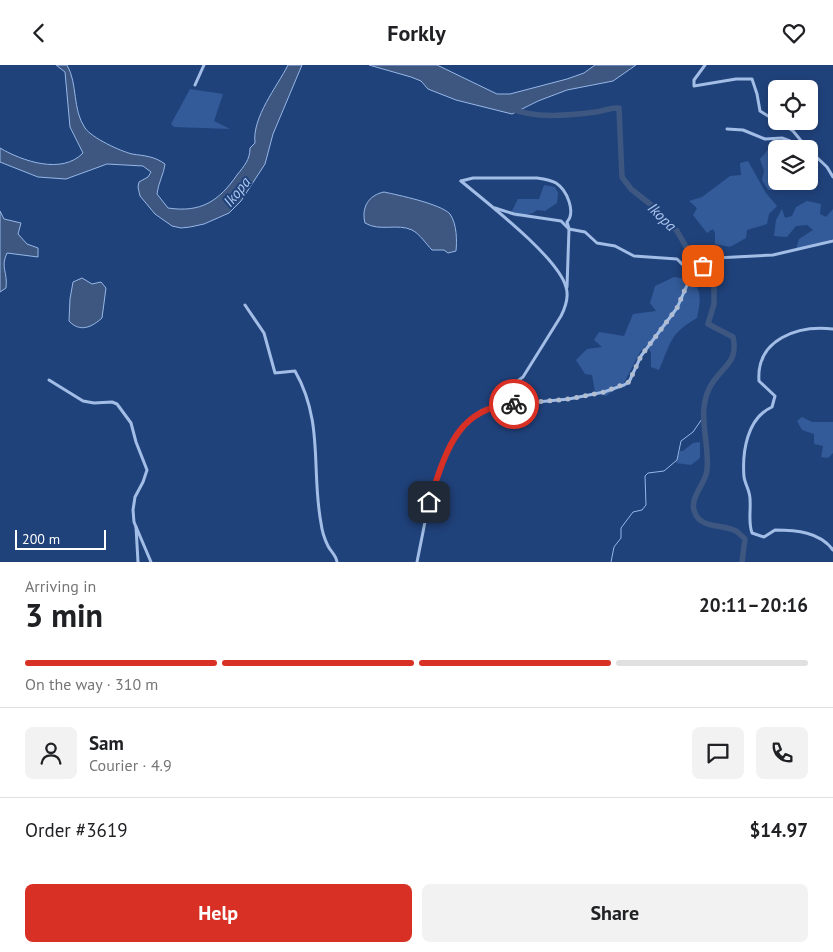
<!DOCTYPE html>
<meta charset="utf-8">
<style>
:root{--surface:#fff;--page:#f2f2f2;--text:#202124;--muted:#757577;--line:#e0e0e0;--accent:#d93025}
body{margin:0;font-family:"PT Sans",sans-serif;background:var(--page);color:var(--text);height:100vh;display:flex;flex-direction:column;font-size:19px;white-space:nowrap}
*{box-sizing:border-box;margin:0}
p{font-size:16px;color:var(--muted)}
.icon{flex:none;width:28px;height:28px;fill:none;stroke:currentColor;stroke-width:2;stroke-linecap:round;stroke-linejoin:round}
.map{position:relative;height:497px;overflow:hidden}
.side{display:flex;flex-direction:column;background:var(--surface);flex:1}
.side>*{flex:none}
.fabs{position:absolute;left:768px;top:15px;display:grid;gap:10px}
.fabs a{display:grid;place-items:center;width:50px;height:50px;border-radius:8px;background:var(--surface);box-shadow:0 2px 8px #0003;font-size:25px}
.scale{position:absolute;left:15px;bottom:12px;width:91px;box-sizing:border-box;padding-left:5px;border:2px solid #fff;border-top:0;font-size:14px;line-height:18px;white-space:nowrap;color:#fff;-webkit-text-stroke:4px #20427b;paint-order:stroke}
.pin{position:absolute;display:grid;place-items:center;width:42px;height:42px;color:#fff;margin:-21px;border-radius:10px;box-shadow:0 2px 8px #0006}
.courier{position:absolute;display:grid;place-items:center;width:50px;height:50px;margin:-25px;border:4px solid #d93025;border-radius:50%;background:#fff;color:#222;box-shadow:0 1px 6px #0007}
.headline em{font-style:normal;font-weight:700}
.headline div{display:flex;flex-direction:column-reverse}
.headline{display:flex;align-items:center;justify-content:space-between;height:85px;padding:0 25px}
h1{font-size:32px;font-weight:700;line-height:38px}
.bar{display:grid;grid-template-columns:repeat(4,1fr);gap:8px 5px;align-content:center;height:60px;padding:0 25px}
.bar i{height:6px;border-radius:4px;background:var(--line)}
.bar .active{background:var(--accent)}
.bar p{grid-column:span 4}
.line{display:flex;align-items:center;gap:12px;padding:0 25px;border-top:1px solid var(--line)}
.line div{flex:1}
.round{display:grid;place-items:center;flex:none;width:52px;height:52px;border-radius:8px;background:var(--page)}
.primary-button{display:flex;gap:10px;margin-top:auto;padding:10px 25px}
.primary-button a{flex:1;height:58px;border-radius:8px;background:var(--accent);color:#fff;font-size:20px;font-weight:700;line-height:58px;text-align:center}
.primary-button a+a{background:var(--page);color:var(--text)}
header{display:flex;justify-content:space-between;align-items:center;height:65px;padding:0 25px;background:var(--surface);font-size:22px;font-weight:700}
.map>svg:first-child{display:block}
.green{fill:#335b99}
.water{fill:#3d5780;stroke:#96b7e7}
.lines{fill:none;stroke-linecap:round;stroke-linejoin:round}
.stream{stroke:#96b7e7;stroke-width:1}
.river{stroke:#3d5780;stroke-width:5.5}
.minor{stroke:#a2bde6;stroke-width:3}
.done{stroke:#b1bdd1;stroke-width:5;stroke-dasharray:0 9}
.route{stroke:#d93025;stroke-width:6}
.labels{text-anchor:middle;stroke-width:4;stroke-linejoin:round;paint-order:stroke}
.water-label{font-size:15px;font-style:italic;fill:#adc7ee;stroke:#20427b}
</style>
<header><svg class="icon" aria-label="back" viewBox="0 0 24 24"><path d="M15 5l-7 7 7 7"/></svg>Forkly<svg class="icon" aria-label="heart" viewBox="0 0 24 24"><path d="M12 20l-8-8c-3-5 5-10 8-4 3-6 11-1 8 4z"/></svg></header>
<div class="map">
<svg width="833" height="497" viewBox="0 0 833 497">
<rect width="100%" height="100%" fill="#20427b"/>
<g class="green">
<path d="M190,24L223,29L214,56L230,64L174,62L171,59Z"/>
<path d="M778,80L784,84H776V116H799L798,119L781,125H768L762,115L764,106L760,94L771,81Z"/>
<path d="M748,96L766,128L777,141L769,149L767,159L747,165L746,173L730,182L715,179V168L713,164L707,168L693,150L697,143L689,136L702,132L730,111L741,110L740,98Z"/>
<path d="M544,120L555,122L558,128L557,138L545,146L537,145L533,148L517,152L511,148L518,134H539Z"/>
<path d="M807,136L821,139L820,149L826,152L833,144V174L796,184L799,174L813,165L807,160L796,161L787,172L774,171L776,155L782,144L785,153L792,151L796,142Z"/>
<path d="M674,212C703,215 702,230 697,253C669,269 671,278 659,305L651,302V288L647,280L640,287L624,318L606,331L595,327L592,310L585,309L576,295L587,284L602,282L594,275L599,267L624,271L633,249L656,246L650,238L655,221Z"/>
<path d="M802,352L812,357H833V388L828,393L821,392L823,381L814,379V369L802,365L797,356Z"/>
<path d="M700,377V393L691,400L676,398L680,386H683L693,378Z"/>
</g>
<g class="water">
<path d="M56,0H67C78,19 72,44 85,63C92,73 120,86 132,89C145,91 154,91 165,99C164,109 158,118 157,129L168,143C201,148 219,136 237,110C244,101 250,95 250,83L255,78C252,52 277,22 288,0H302L273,69L265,99L241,136L229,148L204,159L190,162L181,163L172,161L155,149L140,131L138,122L139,117L148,112L151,107L143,101L107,99L66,114L38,112L0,97V83C22,96 62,110 83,88L70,62L65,7Z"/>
<path d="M369,0H437L497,29H510L567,14L584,8L595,0H636L613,16L567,25L538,36L512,49L456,35L428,24L421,16L411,12Z"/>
<path d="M384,127C398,130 441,139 450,149C457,159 457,176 456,186L448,188L444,185H432C426,179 420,169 412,165C397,158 380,167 365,158C361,142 369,130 384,127Z"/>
<path d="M0,146L4,154L21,158L18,169L27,179L38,183V192L7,188C0,203 8,206 6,223L0,227Z"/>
<path d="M82,213L92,219L101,217L106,223L102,253C92,262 80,268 69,256L70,234L73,217Z"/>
</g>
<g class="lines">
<path class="stream" d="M611,497L614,482L621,473V463L633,447L642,445L646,440L645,411L648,408L664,406L677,395L681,376L693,367L704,351"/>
<path class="river" d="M512,44C535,54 572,50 596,47C605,46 610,42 619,43L622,112L631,124L655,143L677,166L700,206L710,213L714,220V239L708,259L733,272C739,299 721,301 710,322C696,348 710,378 707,405C706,419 688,433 695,448C701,464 724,459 736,466C739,468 742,471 745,474L742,497"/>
<g class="minor">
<path d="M705,0L694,15V21L736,14H752L757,29L760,46L776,56"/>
<path d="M195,20L204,0"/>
<path d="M778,56L793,66L808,84"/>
<path d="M727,64L743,65L765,74L782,73L790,76L801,84"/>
<path d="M809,85L827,102L833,112"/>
<path d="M461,116C486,137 558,192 566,222C569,231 565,243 561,251L523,312L512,320L510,326L512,334L506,339"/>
<path d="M461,116L473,113H537C544,114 551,115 556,118C567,125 576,147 567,157L569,164L567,222"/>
<path d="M495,143L514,149L561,156L569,164L585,167L597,178L615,181L634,191L677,194L692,209"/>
<path d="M245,240L264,268L275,308L295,306C324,357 311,405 321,458C322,466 324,473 328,481C331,487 336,490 337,497"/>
<path d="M833,264C798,260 756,274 759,316L775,331L772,342C747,353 742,387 744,412C745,419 750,426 750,434C751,445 748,457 752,468L764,472L775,465C796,465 820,467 833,485"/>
<path d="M49,315L83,336L94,338L112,337L117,339L131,358L136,377L147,405L143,417L135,432L133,445L134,457L151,497"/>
<path d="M136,462L138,497"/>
<path d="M417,497L429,437L448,383L466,359L481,346L506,340L569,334L604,327L624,320L629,317L641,291L677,243L692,209L699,202L716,193L773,190L833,176"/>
</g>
</g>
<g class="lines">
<path class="done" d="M514,339L569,334L604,327L629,317L641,291L677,243L692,208L703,201"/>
<path class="route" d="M429,437C445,391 455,342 514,339"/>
</g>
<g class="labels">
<g class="water-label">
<text transform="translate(237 127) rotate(-51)" y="5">Ikopa</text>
<text transform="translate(662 152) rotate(45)" y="5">Ikopa</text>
</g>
</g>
</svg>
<div class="fabs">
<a><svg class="icon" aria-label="locate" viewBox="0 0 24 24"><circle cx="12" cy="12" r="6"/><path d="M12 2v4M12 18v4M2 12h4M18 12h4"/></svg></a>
<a><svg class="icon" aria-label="layers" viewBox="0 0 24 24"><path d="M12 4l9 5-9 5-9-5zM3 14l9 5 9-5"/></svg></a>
</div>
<div class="scale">200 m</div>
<div class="pin" style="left:703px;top:201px;background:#ea580c"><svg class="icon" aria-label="bag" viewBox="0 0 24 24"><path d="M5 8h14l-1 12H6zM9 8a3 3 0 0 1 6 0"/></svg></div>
<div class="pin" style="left:429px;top:437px;background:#1f2937"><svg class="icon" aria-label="home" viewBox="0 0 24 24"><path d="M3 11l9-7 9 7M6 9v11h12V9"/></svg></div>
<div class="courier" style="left:514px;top:339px"><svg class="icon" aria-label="bike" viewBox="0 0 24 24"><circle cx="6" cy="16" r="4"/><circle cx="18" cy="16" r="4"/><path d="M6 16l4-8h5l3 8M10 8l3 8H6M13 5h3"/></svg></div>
</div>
<section class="side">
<div class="headline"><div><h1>3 min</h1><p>Arriving in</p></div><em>20:11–20:16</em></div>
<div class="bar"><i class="active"></i><i class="active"></i><i class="active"></i><i></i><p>On the way · 310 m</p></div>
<div class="line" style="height:90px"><a class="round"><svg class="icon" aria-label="person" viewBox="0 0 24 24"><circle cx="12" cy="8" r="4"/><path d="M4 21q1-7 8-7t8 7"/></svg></a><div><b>Sam</b><p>Courier · 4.9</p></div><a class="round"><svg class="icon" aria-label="chat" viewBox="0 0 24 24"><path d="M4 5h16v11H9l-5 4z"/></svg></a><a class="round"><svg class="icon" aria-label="phone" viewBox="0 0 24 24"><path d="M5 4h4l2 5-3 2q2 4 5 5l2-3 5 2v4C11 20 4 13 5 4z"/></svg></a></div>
<div class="line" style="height:65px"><div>Order #3619</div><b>$14.97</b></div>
<div class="primary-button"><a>Help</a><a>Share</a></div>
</section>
